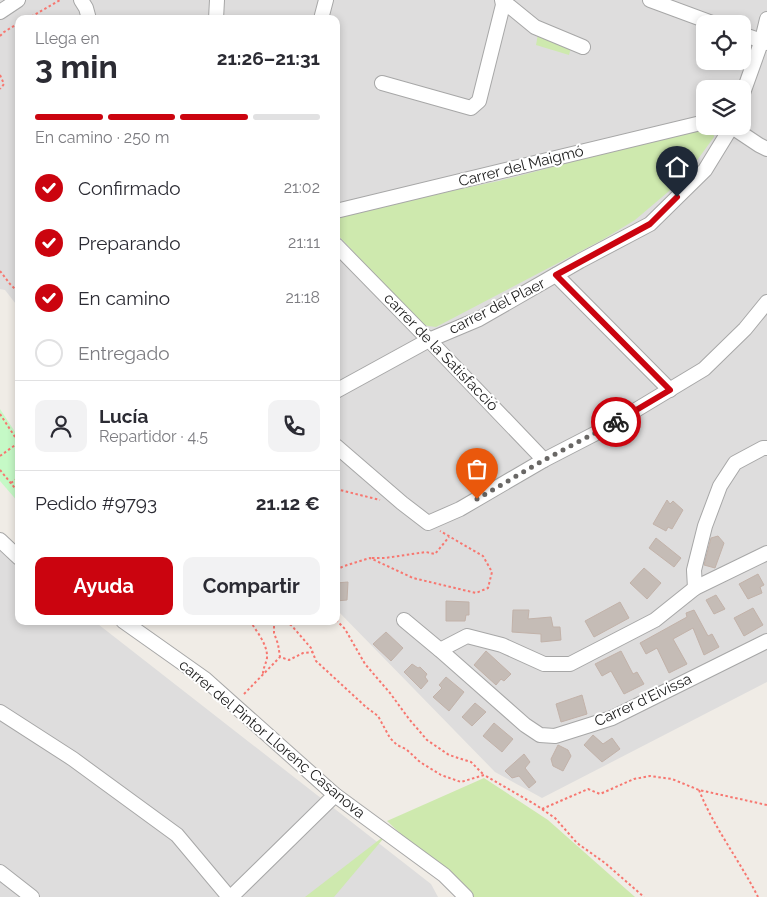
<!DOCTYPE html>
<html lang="es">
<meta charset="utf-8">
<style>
:root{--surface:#fff;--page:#f2f2f3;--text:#2b2b33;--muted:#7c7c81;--line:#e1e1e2;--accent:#cb040f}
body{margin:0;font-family:Raleway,sans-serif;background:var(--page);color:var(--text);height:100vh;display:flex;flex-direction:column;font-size:19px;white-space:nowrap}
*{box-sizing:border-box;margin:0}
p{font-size:16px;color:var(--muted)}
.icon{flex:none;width:28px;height:28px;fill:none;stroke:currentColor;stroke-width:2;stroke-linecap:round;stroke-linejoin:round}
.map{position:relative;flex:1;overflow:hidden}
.sheet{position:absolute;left:15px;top:15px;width:325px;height:610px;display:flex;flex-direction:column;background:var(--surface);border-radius:10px;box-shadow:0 2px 8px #0003}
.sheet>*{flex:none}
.tools{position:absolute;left:696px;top:15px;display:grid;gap:10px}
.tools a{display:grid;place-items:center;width:55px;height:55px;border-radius:10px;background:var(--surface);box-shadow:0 2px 8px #0003;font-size:25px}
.pin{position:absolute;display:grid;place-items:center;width:42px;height:42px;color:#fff;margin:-51px -21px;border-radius:50% 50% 50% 0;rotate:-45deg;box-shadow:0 0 5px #0007}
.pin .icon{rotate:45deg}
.courier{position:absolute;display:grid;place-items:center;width:50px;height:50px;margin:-25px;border:4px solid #cb040f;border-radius:50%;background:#fff;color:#222;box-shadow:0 1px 6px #0007}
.overview em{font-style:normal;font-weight:700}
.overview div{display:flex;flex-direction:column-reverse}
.overview{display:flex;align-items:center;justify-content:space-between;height:85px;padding:0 20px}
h1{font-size:32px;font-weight:700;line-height:38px}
.bar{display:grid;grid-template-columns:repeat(4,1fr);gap:8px 5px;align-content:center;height:60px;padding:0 20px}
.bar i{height:6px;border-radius:4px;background:var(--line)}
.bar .active{background:var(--accent)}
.bar p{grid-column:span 4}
.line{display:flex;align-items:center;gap:12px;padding:0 20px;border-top:1px solid var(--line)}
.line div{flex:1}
.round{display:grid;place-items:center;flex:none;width:52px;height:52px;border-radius:10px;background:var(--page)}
ol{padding:0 20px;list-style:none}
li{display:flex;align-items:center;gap:15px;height:55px}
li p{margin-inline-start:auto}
li .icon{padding:5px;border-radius:50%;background:var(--accent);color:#fff;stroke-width:4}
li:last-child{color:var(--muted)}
li i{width:28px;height:28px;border:2px solid var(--line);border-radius:50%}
.cta{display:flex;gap:10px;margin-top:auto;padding:10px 20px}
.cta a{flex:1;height:58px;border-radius:10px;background:var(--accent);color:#fff;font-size:20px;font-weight:700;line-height:58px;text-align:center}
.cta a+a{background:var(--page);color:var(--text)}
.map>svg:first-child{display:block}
.residential{fill:#dedddd;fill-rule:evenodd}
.grass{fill:#cee9ae}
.park{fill:#c5f9c6}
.building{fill:#c5bcb6;stroke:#c2b2a9}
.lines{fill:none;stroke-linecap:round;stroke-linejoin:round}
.minor-casing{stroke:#a7a7a7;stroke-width:16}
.path{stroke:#f77770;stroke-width:2;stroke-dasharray:2.5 2.5;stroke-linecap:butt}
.minor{stroke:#fff;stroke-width:14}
.done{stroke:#696765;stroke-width:5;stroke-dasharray:0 9}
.route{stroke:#cb040f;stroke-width:6}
.labels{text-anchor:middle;stroke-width:4;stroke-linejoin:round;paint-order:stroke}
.street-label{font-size:15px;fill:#202020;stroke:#fff}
</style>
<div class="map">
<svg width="767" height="897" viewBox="0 0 767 897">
<rect width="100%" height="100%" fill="#f0ece6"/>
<g class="residential">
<path d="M0,0H767V682L542,798L495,772L336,609V19H19V308L5,290L0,289ZM705,24H742V61H705ZM705,89H742V126H705Z"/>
<path d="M0,548L19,563V621H94L431,884L438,897H0Z"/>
</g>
<g class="grass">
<path d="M538,34L572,44L569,55L536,45Z"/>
<path d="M709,126L713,130L714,137L690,170L668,192L635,220L602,240L436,327L428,326L420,323L336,233V215L499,181Z"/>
<path d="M484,778L548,820L635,897H468L387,821Z"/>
<path d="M388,833L334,897H305Z"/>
</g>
<path class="park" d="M0,409L19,438V503L0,481Z"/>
<g class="building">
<path d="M667,500L670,504L673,501L683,510L672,529L668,527L666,531L653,524Z"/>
<path d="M718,536L724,543L715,568L704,565L711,538Z"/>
<path d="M656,538L681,558L674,567L649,548Z"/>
<path d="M644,568L661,583L647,599L630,583Z"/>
<path d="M758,574L764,585L760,587L762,593L748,599L739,584Z"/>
<path d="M348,582L347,600L336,601V583Z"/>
<path d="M716,595L725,609L714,614L706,600Z"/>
<path d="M446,601L469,602V615H466L465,621H446Z"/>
<path d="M620,602L629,618L594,637L585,621Z"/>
<path d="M753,608L763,625L744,636L734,618Z"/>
<path d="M513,610H529L528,619L551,617L553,627H560L561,640L541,642V634L512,632Z"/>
<path d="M694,610L708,636L712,634L719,647L704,655L693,628L673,639L687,664L669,673L657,648L646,654L640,643L687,617L686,613Z"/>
<path d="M386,632L403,648L391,661L373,644Z"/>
<path d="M486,651L511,674L504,681L501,679L496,685L474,665Z"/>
<path d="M621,651L633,674L637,672L644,684L624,694L611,671L602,676L595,664Z"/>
<path d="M412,664L418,668L420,667L427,674L425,677L428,681L421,689L404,672Z"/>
<path d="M446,677L464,692L449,711L433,697L442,688L439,685Z"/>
<path d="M582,695L587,714L561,722L556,704Z"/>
<path d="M475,703L486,712L472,726L462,717Z"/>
<path d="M494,723L513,739L502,752L483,736Z"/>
<path d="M593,735L603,744L612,738L620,749L602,762L584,745Z"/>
<path d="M558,745L568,750L571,756L563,771L553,766L551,759Z"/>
<path d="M524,754L530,762L525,768L536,782L529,788L519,776L512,778L505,771Z"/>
</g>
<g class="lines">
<g class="minor-casing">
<g id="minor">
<path d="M81,0L86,8L89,19"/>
<path d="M505,0L508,5L535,27L583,47"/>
<path d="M650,0L715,24"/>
<path d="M0,12L18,0"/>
<path d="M216,19L217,0"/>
<path d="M321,19L326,0"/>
<path d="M742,34L767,43"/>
<path d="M382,83L471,108L479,101L503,5L502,0"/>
<path d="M742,96L762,40L767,19"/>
<path d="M732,127L759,145L767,149"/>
<path d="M336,211L705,122"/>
<path d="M336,245L429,340L544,460"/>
<path d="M556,275L670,390"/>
<path d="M336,391L429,340L479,319L580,261L650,224L705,170L732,126"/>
<path d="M336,446L402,503L428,523L460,509L544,460L606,428L704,369L745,329L767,302"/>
<path d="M0,540L19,558"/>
<path d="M695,588L694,570L705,526L720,486L735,463L763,448H767"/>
<path d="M404,620L440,650L525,725L540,735L555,736L612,718L767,641"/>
<path d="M123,621L205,679L335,795L444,875L466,897"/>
<path d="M440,650L467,636L502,645L544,664H570L655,620L695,588L767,553"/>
<path d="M0,712L73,759L177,835L229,897"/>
<path d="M0,872L32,897"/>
<path d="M231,897L335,795"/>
</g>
</g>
<g class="path">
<path d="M27,19L60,0"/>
<path d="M0,36L4,32L19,23"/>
<path d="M0,75L4,84L0,89"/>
<path d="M0,271L10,284L19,293"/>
<path d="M0,414L19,443"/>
<path d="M0,456L18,443"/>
<path d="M0,470L19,493"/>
<path d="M11,483L19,477"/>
<path d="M336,489L380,500"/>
<path d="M372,558H385L426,552L435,554L449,537"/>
<path d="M336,570L344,566L370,558L413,578L476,593L488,588L492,572L483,556L440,531"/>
<path d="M336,620L345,629L365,664L390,693L409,719L427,740L449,755L471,762L484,775"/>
<path d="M250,621C257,632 268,645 267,658C266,664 263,668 263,674"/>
<path d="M274,621V633L278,644L280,657"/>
<path d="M286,621L292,626L311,648L316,661L366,707L378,716L390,738L397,745L406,749L420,762L441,775L461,782L484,775L536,805L555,818L577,843L605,863L644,897"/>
<path d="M244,694L280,657L289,660L303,653L313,652"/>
<path d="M699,790C714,828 740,861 758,897"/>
<path d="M542,809L588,789L600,794L634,779L650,776L672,779L699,790L767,805"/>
</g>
<use href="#minor" class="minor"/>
</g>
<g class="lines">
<path class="done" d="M477,499L544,460L616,422"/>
<path class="route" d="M616,422L670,390L556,275L650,224L677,197"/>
</g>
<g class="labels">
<g class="street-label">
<text transform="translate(521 166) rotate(-14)" y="5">Carrer del Maigmó</text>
<text transform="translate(497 306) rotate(-27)" y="5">carrer del Plaer</text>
<text transform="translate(441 352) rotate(46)" y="5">carrer de la Satisfacció</text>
<text transform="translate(643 700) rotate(-25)" y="5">Carrer d'Eivissa</text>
<text transform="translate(272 739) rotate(40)" y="5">carrer del Pintor Llorenç Casanova</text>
</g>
</g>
</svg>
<div class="tools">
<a><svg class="icon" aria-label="locate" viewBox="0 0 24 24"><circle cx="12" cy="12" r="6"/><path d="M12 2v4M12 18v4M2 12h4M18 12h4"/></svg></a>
<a><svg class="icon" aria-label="layers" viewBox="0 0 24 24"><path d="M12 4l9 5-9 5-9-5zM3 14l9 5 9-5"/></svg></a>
</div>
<div class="pin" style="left:477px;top:499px;background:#ea580c"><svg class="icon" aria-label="bag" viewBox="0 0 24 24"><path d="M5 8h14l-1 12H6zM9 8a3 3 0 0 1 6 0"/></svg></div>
<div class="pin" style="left:677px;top:197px;background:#1f2937"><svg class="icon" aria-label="home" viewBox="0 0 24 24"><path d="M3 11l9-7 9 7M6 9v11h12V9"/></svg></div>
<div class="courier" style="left:616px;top:422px"><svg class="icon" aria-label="bike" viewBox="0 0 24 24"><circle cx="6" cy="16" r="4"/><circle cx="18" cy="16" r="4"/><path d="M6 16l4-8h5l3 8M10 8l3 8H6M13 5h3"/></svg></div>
<section class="sheet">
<div class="overview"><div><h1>3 min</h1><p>Llega en</p></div><em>21:26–21:31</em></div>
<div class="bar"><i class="active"></i><i class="active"></i><i class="active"></i><i></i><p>En camino · 250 m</p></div>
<ol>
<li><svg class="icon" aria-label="check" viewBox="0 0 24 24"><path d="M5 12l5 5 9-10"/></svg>Confirmado<p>21:02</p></li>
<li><svg class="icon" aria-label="check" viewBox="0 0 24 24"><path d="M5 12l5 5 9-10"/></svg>Preparando<p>21:11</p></li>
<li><svg class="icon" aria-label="check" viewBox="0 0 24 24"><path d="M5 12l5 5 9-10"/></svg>En camino<p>21:18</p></li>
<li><i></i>Entregado</li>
</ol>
<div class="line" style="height:90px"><a class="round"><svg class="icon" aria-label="person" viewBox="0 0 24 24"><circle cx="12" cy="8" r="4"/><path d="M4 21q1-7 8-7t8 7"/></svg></a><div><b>Lucía</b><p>Repartidor · 4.5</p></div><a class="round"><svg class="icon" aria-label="phone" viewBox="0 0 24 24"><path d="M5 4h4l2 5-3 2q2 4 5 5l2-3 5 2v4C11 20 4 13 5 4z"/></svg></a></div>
<div class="line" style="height:65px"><div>Pedido #9793</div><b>21.12 €</b></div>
<div class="cta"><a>Ayuda</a><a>Compartir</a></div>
</section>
</div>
